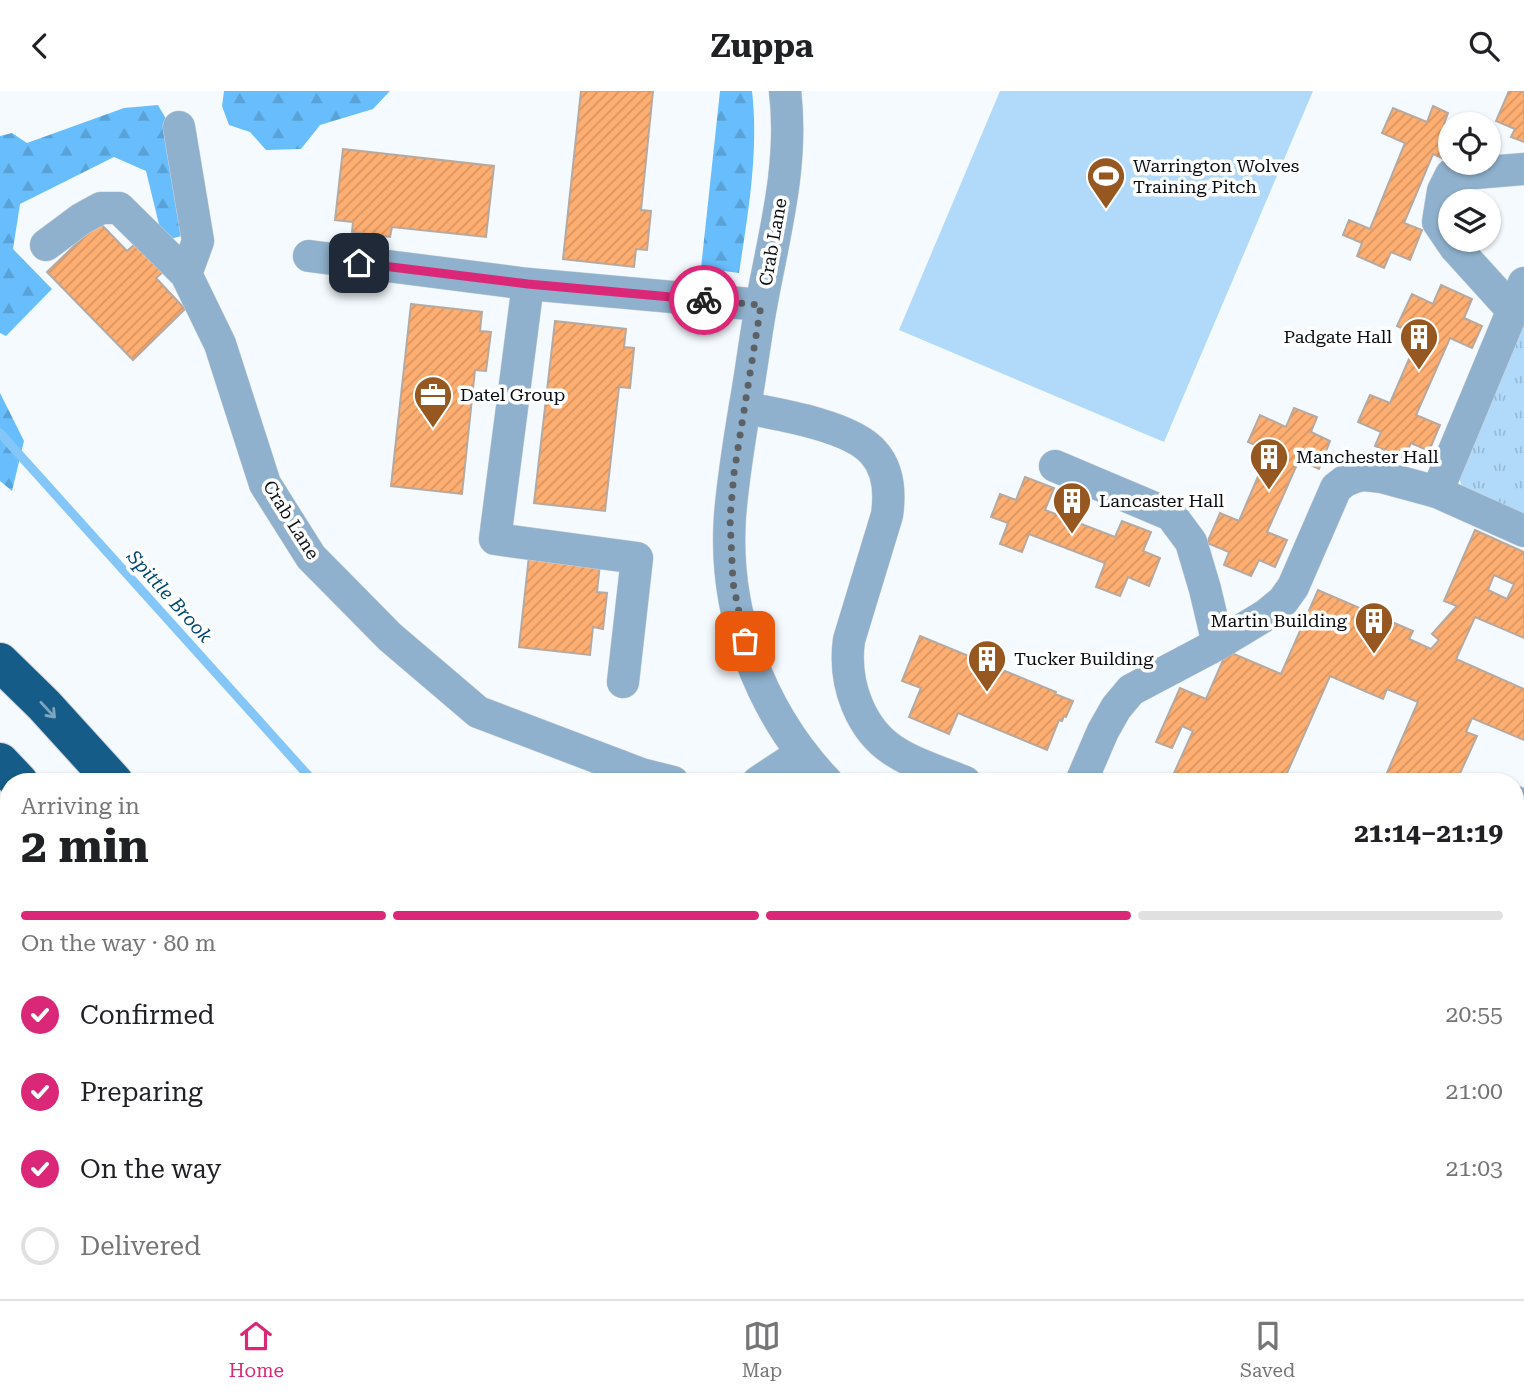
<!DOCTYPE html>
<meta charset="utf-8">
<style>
:root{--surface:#fff;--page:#f2f2f2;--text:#202124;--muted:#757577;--line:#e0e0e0;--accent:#db2777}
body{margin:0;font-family:"Roboto Serif",serif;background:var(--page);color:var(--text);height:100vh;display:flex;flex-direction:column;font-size:26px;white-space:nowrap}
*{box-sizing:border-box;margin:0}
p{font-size:23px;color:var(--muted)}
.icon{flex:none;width:38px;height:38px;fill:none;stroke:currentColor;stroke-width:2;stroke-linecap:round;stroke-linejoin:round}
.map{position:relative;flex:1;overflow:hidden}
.drawer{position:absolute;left:0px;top:682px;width:1524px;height:527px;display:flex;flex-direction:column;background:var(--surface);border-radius:28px 28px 0 0;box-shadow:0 2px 5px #0004}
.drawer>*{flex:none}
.buttons{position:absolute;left:1438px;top:21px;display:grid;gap:14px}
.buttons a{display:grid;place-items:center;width:63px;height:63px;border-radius:50%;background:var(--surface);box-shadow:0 2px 5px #0004;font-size:35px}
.pin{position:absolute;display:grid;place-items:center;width:60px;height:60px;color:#fff;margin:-30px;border-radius:14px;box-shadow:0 4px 10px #0006}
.courier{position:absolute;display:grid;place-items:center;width:70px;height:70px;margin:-35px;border:5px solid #db2777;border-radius:50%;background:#fff;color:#222;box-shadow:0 2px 9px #0007}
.summary em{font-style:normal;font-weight:700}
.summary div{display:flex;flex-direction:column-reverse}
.summary{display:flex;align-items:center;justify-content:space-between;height:119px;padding:0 21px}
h1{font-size:46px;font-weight:700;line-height:52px}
.bar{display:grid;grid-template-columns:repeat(4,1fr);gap:10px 7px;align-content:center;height:84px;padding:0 21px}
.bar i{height:9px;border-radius:5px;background:var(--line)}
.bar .on{background:var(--accent)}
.bar p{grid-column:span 4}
ol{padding:0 21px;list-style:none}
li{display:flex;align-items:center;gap:21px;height:77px}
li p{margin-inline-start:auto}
li .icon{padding:7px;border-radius:50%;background:var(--accent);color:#fff;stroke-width:4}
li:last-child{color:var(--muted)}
li i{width:38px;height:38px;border:4px solid var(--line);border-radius:50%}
header{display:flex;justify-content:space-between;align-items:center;height:91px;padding:0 21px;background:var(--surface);font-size:32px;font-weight:700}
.tabs{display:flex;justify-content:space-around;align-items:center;height:98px;border-top:2px solid var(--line);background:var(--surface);font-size:19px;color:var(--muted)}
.tabs a{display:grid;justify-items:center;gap:4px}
.tabs .on{color:var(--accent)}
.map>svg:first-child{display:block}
.grass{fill:url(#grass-tufts)}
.forest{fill:url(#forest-firs)}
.park{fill:url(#park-dots)}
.pitch{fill:#b1dafa}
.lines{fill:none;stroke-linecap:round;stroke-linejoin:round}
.stream{stroke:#84c6f8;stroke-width:9}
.building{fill:url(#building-hatch);stroke:#b6a9a0;stroke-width:2;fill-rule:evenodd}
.minor-casing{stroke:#cfd4d8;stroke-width:33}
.highway-casing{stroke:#cfd4d8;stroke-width:40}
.minor{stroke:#8fb1cd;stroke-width:32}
.highway{stroke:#165c88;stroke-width:38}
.oneway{stroke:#7fa5be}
.done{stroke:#5c6165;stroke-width:7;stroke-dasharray:0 12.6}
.route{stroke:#db2777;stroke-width:9}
.labels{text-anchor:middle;stroke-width:7;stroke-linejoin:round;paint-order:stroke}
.poi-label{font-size:18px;fill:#0a0e12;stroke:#fff;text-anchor:start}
.street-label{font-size:18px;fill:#0a0e12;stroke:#fff}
.water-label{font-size:19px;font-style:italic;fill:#00476f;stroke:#fff}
</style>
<header><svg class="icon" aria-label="back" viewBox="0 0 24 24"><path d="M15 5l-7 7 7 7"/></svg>Zuppa<svg class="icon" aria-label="search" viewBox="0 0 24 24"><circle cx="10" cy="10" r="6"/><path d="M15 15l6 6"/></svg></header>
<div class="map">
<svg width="1524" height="1208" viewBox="0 0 1524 1208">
<defs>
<pattern id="grass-tufts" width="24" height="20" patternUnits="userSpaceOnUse" patternTransform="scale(1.75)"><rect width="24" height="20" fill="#b1dafa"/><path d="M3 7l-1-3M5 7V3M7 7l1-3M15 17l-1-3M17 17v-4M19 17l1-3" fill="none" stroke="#97bad5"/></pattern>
<pattern id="forest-firs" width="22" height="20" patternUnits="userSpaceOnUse" patternTransform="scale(1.75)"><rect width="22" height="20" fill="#68befc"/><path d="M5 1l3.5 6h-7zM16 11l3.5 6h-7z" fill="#59a2d7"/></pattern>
<pattern id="park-dots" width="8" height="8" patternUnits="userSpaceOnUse" patternTransform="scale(1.75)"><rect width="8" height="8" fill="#b1dafa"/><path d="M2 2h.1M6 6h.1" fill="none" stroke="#97bad5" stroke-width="1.8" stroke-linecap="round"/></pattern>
<pattern id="building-hatch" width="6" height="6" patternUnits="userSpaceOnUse" patternTransform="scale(1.75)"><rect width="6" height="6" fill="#feae71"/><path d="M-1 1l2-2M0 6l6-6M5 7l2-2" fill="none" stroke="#d89461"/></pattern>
</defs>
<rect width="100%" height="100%" fill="#f5fafe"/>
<g class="grass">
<path d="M1524,223V435L1463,400L1459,386Z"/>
<path d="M0,854L9,864V1200H307L313,1208H0Z"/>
</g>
<g class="forest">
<path d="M224,0H390L373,18L320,34L301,58L266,59L250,41L229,34L222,15Z"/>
<path d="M720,0H752C759,61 748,122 739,182L701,177Z"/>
<path d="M158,14L173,40L189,143L163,150L146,80L114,66L20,113L13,158L52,198L6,245L0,242V45L12,42L27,52L124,17Z"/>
<path d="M0,302L24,350L12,400L0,390Z"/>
<path d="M0,879L9,889V1089L0,1084Z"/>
<path d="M283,1201L289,1208H87L83,1201Z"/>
</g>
<path class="park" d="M1516,1083L1524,1086V1208H1153L1155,1200H1516Z"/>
<path class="pitch" d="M1000,0H1313L1164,351L899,239Z"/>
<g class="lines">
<g class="stream">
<path d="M0,342L314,691"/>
<path d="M789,1200L796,1208"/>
</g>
</g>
<g class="building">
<path d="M581,0H653L641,119L651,120L647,159L636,158L634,176L563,168Z"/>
<path d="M1509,0H1524V51L1511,46L1515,38L1496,30Z"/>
<path d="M1433,15L1448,22L1444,33L1451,36V71L1433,63L1404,132L1422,139L1410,169L1391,161L1384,177L1357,165L1362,152L1343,144L1349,129L1370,138L1405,52L1382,42L1393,17L1427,31Z"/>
<path d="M343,58L494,75L486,146L392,136L390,146L352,141L353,131L335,129Z"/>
<path d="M99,131L127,160L135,153L163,181L156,187L185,218L133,269L47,181Z"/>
<path d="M1441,194L1472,208L1464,227L1482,235L1472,257L1450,247L1416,324L1440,334L1429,360L1411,352L1404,367L1375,355L1381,341L1358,331L1370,304L1390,312L1419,245L1397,235L1412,203L1433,213Z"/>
<path d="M411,213L482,221L480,240L491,241L486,280L475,279L462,403L391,395Z"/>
<path d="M555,230L626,238L624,256L634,257L630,297L619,296L605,420L534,412Z"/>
<path d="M1294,317L1317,326L1311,341L1330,350L1319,378L1299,369L1267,441L1287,449L1275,476L1259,469L1251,485L1224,474L1229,461L1207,452L1220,422L1239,430L1269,360L1248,351L1260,324L1286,336Z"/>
<path d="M1025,386L1054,397L1045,419L1115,446L1122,430L1151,441L1143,460L1160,467L1149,495L1128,486L1120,505L1096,496L1105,472L1029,443L1022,461L1000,453L1008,432L991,426L1000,403L1016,409Z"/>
<path d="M1475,439L1524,461V547L1475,526L1456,568L1524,598V649L1472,627L1466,641L1477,645L1456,691H1383L1418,611L1387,598L1383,608L1330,585L1283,691H1170L1193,640L1182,635L1172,657L1156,651L1180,597L1206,608L1227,560L1281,583L1318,499L1413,540L1409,548L1431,558L1439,549L1432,543L1457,515L1444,510ZM1494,484L1514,493L1507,508L1488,499Z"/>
<path d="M529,465L600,473L597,501L607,502L603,538L593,536L590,564L519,556Z"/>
<path d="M920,545L1056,601L1055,603L1073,610L1066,626L1064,625L1062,630L1059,629L1047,659L958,622L949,643L909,626L921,597L902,590Z"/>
<path d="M1516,806L1524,810V840L1516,859Z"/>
</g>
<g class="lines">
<g class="minor-casing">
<g id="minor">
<path d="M785,0C794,73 774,144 761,215C755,248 751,282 745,315C739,351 733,388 730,425C723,522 760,621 827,691"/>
<path d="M179,36L198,150L186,183"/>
<path d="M46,154L81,128L101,117H119L186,183L220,253L265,393L311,466L390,546L478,621L641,683L673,691"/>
<path d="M309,165L528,193L761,214"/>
<path d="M528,193L495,448L637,467L623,591"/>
<path d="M1513,220L1455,156L1438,131L1443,100L1451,84L1524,78"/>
<path d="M745,317C778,323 852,335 874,362C889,379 890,403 887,424L849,549C843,592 860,641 899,663C919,675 943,682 965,691"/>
<path d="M1055,375L1171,424L1191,451L1205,498L1218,553"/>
<path d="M1437,401L1524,192"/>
<path d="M758,691L802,662"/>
<path d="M1081,691L1103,640L1116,617L1131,599L1218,553L1266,524L1283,510L1293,496L1336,397L1345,390L1355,386L1364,384L1382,386L1437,401L1524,440"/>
<path d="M1516,711L1524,715"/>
<path d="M1516,783L1524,787"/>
<path d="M1516,1024L1524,1027"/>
<path d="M1114,1208L1115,1200"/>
<path d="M1187,1208L1189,1200"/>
</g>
</g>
<g class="highway-casing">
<g id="highway">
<path d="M0,571L44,614L114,691"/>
<path d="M0,671L19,691"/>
<path d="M0,778L9,788"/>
<path d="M370,1200L376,1208"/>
<path d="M465,1200L472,1208"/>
<path d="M572,1200L579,1208"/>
</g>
</g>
<use href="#minor" class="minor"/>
<use href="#highway" class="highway"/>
</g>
<defs><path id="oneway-shaft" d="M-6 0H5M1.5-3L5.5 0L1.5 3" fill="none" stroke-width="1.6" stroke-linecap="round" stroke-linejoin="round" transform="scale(1.75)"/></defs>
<use class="oneway" href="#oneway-shaft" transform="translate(48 619) rotate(47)"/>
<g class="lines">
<path class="done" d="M704,209L761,214L734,382L730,427L733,492L745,550"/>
<path class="route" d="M359,172L528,193L704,209"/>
</g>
<defs>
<g id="stadium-pin" transform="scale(2.0125)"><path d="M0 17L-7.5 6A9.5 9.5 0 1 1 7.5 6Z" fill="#965720" stroke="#fff"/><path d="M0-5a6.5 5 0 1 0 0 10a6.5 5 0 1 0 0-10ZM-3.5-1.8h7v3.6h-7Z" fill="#fff"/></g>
<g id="building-pin" transform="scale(2.0125)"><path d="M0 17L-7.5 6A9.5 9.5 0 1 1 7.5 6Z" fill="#965720" stroke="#fff"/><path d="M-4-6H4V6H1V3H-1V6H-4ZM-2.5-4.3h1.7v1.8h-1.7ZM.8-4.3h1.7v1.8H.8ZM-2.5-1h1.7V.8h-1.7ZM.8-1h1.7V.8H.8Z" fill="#fff"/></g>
<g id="office-pin" transform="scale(2.0125)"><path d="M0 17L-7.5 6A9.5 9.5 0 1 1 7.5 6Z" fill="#965720" stroke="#fff"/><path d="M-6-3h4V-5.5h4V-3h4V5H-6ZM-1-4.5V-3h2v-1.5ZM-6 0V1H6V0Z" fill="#fff"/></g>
</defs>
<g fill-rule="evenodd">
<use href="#stadium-pin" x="1106" y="85"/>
<use href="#building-pin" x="1419" y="246"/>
<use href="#office-pin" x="433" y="304"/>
<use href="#building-pin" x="1269" y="366"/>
<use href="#building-pin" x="1072" y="410"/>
<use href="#building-pin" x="1374" y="530"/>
<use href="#building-pin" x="987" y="568"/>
</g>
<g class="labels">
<g class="poi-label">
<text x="1133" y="81">Warrington Wolves<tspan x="1133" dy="21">Training Pitch</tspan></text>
<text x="1392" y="252" text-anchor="end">Padgate Hall</text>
<text x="460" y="310">Datel Group</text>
<text x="1296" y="372">Manchester Hall</text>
<text x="1099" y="416">Lancaster Hall</text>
<text x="1347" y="536" text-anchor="end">Martin Building</text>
<text x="1014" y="574">Tucker Building</text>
</g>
<g class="street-label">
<text transform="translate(773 151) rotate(-80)" y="6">Crab Lane</text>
<text transform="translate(291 429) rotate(58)" y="6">Crab Lane</text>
</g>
<g class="water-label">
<text transform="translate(170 505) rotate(48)" y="7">Spittle Brook</text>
</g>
</g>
</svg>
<div class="buttons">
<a><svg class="icon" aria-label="locate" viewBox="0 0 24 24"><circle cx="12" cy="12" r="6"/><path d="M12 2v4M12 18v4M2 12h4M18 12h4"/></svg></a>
<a><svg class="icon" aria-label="layers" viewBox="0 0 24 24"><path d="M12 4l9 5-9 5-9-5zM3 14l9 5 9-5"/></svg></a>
</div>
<div class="pin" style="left:745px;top:550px;background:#ea580c"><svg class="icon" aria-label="bag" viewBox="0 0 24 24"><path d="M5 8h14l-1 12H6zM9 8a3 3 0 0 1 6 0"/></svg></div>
<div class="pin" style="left:359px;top:172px;background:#1f2937"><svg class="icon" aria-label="home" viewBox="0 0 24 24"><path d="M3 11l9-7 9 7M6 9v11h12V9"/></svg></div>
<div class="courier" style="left:704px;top:209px"><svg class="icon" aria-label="bike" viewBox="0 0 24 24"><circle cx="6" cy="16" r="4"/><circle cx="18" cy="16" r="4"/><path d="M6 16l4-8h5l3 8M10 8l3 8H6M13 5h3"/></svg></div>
<section class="drawer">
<div class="summary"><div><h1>2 min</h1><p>Arriving in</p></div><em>21:14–21:19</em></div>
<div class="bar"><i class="on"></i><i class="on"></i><i class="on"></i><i></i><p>On the way · 80 m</p></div>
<ol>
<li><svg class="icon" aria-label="check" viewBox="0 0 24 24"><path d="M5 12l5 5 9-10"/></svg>Confirmed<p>20:55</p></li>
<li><svg class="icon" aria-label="check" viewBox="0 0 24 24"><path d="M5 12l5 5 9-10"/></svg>Preparing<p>21:00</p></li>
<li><svg class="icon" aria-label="check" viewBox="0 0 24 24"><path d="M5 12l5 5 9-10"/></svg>On the way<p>21:03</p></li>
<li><i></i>Delivered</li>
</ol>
</section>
</div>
<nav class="tabs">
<a class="on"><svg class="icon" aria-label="home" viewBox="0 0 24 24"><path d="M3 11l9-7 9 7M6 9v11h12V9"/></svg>Home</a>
<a><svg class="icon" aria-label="map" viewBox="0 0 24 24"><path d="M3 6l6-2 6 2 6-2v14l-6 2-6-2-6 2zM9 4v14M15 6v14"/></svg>Map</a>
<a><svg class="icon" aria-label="saved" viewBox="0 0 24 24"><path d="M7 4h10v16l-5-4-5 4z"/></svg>Saved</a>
</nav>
